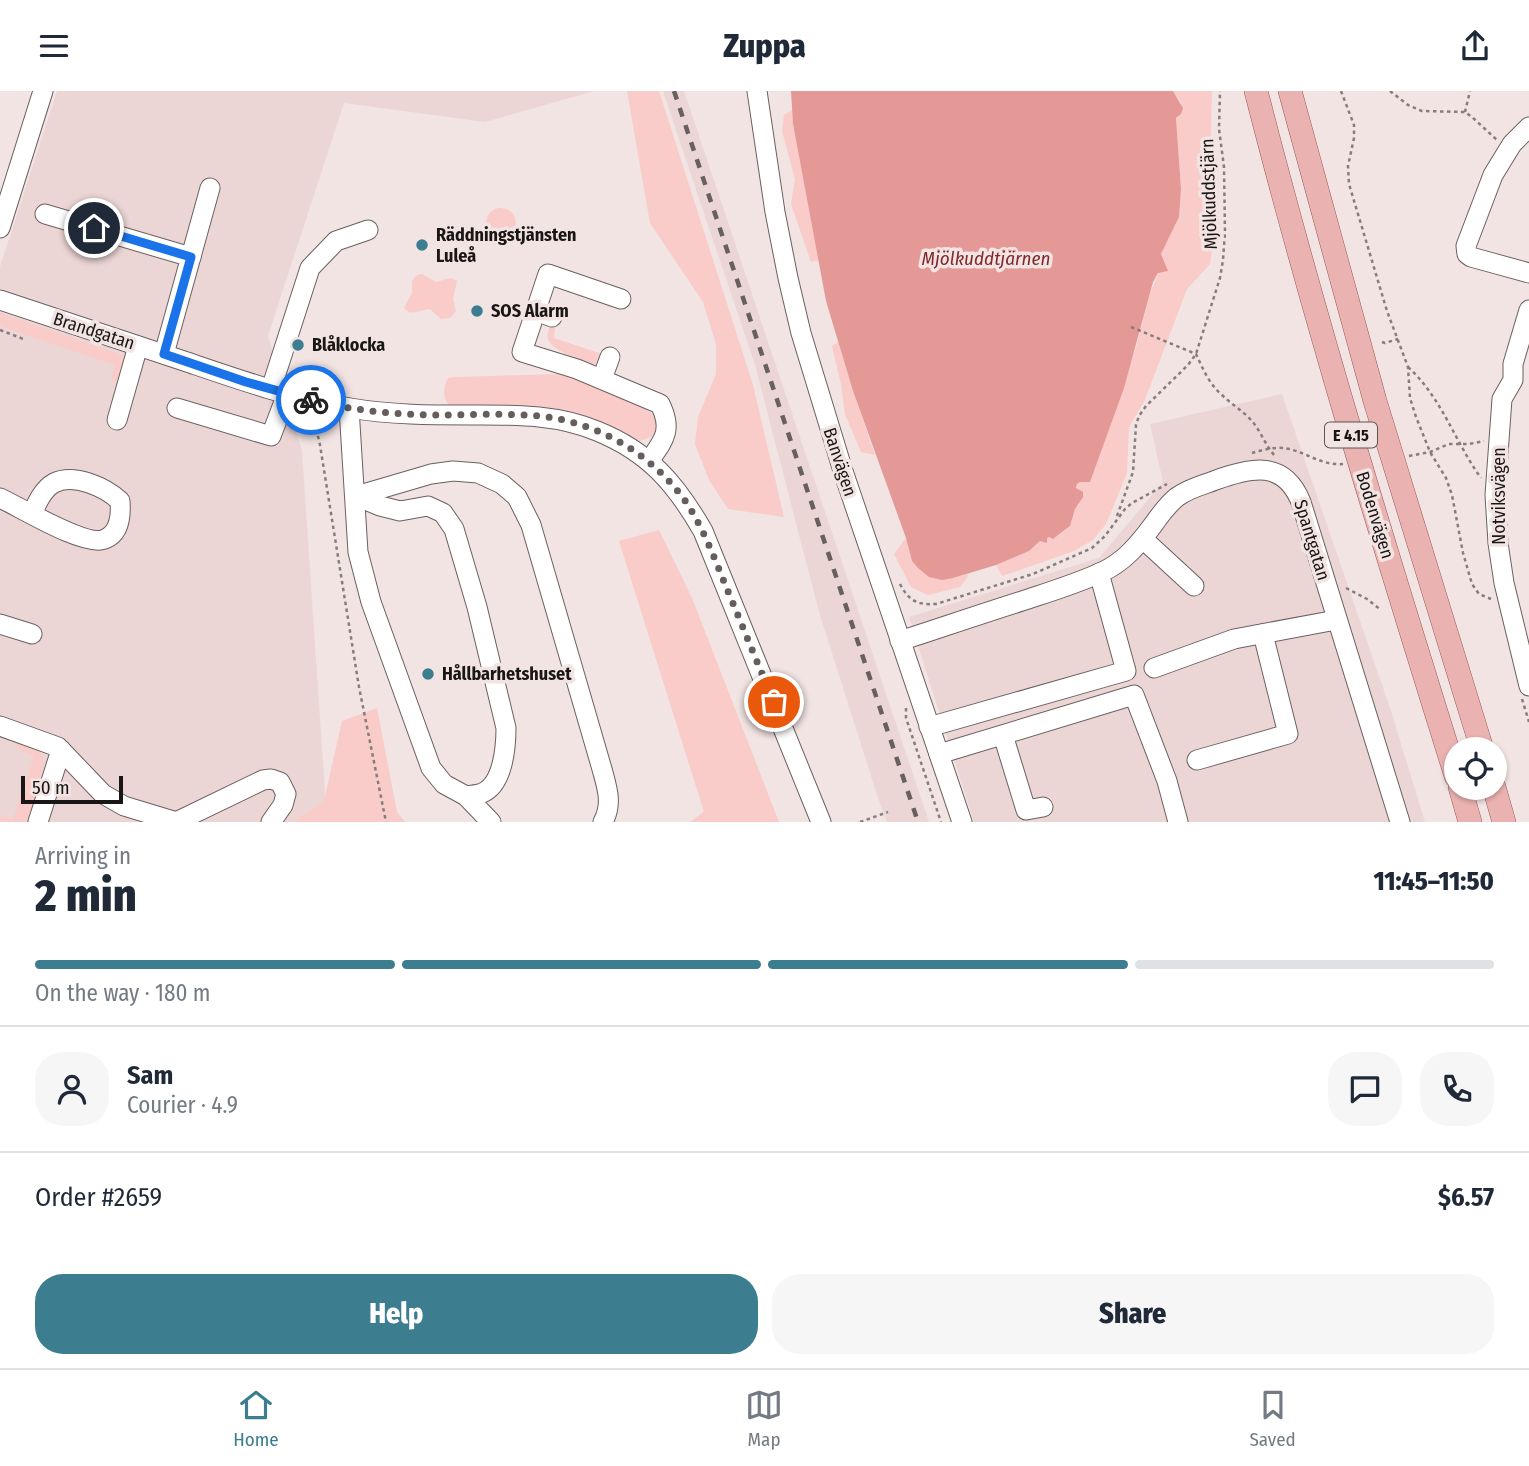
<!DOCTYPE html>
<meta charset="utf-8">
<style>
:root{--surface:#fff;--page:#f6f6f7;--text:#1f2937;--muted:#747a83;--line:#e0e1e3;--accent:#3d7d90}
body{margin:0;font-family:"Fira Sans Condensed",sans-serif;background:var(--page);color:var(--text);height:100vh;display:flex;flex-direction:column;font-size:26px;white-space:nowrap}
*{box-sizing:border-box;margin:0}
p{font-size:23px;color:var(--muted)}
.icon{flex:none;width:38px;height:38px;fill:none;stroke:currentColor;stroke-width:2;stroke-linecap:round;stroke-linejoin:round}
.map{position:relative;height:731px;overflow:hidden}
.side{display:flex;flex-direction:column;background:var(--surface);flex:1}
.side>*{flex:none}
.fabs{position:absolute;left:1444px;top:646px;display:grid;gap:14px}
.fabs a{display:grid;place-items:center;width:63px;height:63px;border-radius:50%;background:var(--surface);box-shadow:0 2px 5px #0004;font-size:35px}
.scale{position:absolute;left:21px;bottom:18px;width:102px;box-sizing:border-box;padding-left:7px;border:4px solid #1a1615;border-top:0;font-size:19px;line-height:24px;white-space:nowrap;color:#1a1615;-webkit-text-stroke:5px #f1e4e3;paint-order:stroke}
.pin{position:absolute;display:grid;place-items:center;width:60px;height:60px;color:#fff;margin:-30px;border:4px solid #fff;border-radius:50%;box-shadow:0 2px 7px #0007}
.courier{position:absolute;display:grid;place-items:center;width:70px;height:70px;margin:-35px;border:5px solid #1a73e8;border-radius:50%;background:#fff;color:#222;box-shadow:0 2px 9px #0007}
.overview em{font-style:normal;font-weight:800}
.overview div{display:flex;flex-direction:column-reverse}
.overview{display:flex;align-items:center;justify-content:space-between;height:119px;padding:0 35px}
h1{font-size:46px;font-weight:800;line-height:52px}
.bar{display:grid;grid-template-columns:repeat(4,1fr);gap:10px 7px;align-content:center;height:84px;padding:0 35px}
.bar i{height:9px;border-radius:5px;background:var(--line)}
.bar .on{background:var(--accent)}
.bar p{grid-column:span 4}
.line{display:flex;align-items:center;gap:18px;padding:0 35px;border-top:2px solid var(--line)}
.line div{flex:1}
.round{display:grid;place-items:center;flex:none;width:74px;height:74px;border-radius:28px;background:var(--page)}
.button{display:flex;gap:14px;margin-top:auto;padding:14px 35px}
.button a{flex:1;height:80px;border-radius:28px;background:var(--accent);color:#fff;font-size:28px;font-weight:800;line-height:80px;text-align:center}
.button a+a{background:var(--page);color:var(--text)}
header{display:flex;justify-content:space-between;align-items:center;height:91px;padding:0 35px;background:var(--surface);font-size:32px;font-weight:800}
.tab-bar{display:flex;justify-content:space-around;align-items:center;height:98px;border-top:2px solid var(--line);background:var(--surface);font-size:19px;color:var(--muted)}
.tab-bar a{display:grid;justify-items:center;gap:4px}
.tab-bar .on{color:var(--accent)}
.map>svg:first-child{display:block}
.built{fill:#ecd6d5}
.green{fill:#f9cbc9}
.water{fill:#e49997}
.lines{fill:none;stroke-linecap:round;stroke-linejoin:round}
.minor-casing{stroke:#6b605f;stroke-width:21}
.major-casing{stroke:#995a59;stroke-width:24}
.path{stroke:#867d7c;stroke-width:2.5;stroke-dasharray:3.5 3.5;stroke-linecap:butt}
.minor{stroke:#fff;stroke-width:19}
.major{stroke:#ebb2b2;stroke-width:23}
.rail{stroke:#67605f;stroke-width:4.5;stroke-dasharray:9 9;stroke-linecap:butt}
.done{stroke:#655e5d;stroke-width:7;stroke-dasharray:0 12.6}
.route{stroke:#1a73e8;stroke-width:9}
.poi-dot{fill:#3d7d90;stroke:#f1e4e3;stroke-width:2.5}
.labels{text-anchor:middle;stroke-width:7;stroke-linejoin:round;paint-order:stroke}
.shield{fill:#f1e4e3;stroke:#5a5453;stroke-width:2}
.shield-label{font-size:16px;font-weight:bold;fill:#1a1615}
.street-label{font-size:18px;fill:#1a1615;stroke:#f1e4e3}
.poi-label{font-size:18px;font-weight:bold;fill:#1a1615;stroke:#f1e4e3;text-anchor:start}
.water-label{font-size:19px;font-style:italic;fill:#80282c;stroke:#f1e4e3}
</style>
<header><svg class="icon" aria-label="menu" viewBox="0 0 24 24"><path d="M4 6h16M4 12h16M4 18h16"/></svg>Zuppa<svg class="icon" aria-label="share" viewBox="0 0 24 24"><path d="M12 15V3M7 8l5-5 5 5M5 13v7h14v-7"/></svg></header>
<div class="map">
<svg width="1529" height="731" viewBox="0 0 1529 731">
<rect width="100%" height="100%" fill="#f1e4e3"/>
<g class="built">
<path d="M57,0H594L485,31L344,12L268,245L302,360L327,731H0V176Z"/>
<path d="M663,0H684L929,731H887L877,704L819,521L755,274Z"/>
<path d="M1282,303L1391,620L1425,731H974L909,526L1099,467L1163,391L1150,333Z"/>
</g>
<g class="green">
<path d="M627,0H659L753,294L784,426L728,418L709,389L695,353L698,326L716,283V253L703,211L650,132Z"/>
<path d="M1173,0H1212L1209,108L1217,125L1210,173L1187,198L1144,311L1129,336L1127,382L1106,433L1093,449L1074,460L1002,485L996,474L1029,460L1040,450L1049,446L1058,445L1063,441L1070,435L1075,418L1079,413L1077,393L1080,391L1135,260L1150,202L1164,171L1161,163L1179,126L1181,98L1176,27L1181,23V11Z"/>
<path d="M792,19L793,33L819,169L811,171L791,113L795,88L782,40L784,24Z"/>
<circle cx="501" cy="132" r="15"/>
<path d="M422,183L436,191L451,187L457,190L453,208L456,220L450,227L441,228L430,218C420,219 411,226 404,217L412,202V190L417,184Z"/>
<path d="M0,222L128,266L118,290L111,289L115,274L0,235Z"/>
<path d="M550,235L555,237L554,247L605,264L596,273L593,274C581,268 550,260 548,247C547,243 549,238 550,235Z"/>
<path d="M838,251L853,300L875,364L861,361L845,323L841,293L832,255Z"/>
<path d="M563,283L642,316C655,323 662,330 654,345L640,350C621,345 604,331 585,325C545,311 502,315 460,316L449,314C442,306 443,297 448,287L455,286Z"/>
<path d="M659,439L692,507L779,731H690L704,721L619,450Z"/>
<path d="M906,447L912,470L953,487L968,483L967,487L960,496L928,504L911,496L894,463Z"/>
<path d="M377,617L397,721L405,731H294L324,710L342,630Z"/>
<path d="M19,649L39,656L44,671L28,731H0V724L13,728L34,666L18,658L16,652Z"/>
</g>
<path class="water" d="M791,0H1173L1183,17L1181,23L1176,27L1181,98L1179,126L1161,163L1168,180L1158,182L1153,191L1124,297L1090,391H1080L1077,393L1076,397L1083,401V406L1075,418L1070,435L1053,448L1049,446L1047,447V452L1040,450L1029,460L996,474L953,487L942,489L929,486L918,477L912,470L906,447L853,300L826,210L793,33Z"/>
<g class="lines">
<g class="minor-casing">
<g id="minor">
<path d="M757,0L775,121L788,187L801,242L843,380L962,731"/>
<path d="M1529,36L1512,53L1493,84L1466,155L1467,163L1471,166L1529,182"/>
<path d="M45,123L191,166"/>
<path d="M0,137L43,0"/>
<path d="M621,208L548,183L522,261L577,278L660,313C673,339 664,349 649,370"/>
<path d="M0,209C62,229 124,250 187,271C240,289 294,308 350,317C391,324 431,324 472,324C515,324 557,323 597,340C649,361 676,393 703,440L821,731"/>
<path d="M1529,219L1513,273V289L1502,308L1495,404L1498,452L1504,492L1529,595"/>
<path d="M536,220L552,226"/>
<path d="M164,263L210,97"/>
<path d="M602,288L610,266"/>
<path d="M271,298L310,177L336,150L368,139"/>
<path d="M177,317L271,345L287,303"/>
<path d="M349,317L358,461L371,511L431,677L444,693L466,705L491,731"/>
<path d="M117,329L138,255"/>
<path d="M356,405L431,383L453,380L478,382L502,393L517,406L531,434L602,678C607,697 613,712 603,731"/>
<path d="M356,405L380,415L400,420L428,415L443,422L454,438L477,516L506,637C506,656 503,694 482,702C478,704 471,704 466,705"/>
<path d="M0,407C20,416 86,457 105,448C120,442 121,423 120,410C105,396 74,382 54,392C43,398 37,412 32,423"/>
<path d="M1143,448L1194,495"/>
<path d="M0,533L32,543"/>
<path d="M900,550C940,537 981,523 1022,510C1049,501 1076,493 1102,481C1124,471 1139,453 1153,434C1160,424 1167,414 1177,406C1189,397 1203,394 1216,389C1252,376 1284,369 1301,411L1400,731"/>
<path d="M1154,577L1234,548L1336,529"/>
<path d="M0,635L58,656L103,703L124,715L177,731"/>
<path d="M929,636L1126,580L1099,482"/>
<path d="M1003,644L1026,719L1043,716"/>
<path d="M939,663L1134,604L1167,690L1178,731"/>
<path d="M1197,669L1288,643L1263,543"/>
<path d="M38,731L61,659"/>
<path d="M176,731L263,689L271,688L280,691L286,703L283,714L271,731"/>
</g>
</g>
<g class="major-casing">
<g id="major">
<path d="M1256,0C1315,231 1385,458 1456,685"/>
<path d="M1290,0L1375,310L1482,658"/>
<path d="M1460,696L1470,731"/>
<path d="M1494,696L1504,731"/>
</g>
</g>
<g class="path">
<path d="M1341,0L1354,34V47L1348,75L1349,93L1387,220L1408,276L1410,307L1416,326L1430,361L1446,387L1452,404L1463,462L1472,493L1479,503L1491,508"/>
<path d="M1390,0L1408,14L1422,20L1465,21L1472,26L1497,49"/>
<path d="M1465,21L1470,0"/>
<path d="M1131,236L1196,263C1203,278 1209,293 1222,304C1231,313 1242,319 1251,329C1261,340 1265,354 1275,365"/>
<path d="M0,239L26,249"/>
<path d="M1382,251L1385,252L1398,248"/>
<path d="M1408,276C1442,307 1455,351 1481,387"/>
<path d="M309,326L317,341L320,354L359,596L386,731"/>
<path d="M1252,362C1262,359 1274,356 1284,357C1305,360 1321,375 1343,373"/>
<path d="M1409,365L1430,361L1449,353H1469L1484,350"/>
<path d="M1117,425L1133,381L1136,334L1139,325L1146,315L1188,274L1196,263L1220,187L1223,169L1225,141L1224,76L1219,38L1220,0"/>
<path d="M900,493C909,510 917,514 936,513L1033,483L1092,457L1105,445L1125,418L1132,412L1167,393"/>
<path d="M1346,497L1367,508L1381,519"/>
<path d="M1522,608L1529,631"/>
<path d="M906,617V627L941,731"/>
<path d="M860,731L888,721"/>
</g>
<use href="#minor" class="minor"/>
<use href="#major" class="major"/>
<path class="rail" d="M674,0L918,731"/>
</g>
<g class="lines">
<path class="done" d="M311,309C350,319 391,323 432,324C467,324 504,322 539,325C598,331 652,363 686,411C704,438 715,469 727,498C743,536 758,574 774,611"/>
<path class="route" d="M94,137L191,166L164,263L246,291L311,309"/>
</g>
<g class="poi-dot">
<circle cx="422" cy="154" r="7"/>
<circle cx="477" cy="220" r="7"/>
<circle cx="298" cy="254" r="7"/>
<circle cx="428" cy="583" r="7"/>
</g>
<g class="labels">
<rect class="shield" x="1325" y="331.5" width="52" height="25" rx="5"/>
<g class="shield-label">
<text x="1351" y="350">E 4.15</text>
</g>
<g class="street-label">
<text transform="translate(1209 103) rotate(-92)" y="6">Mjölkuddstjärn</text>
<text transform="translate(94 240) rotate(18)" y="6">Brandgatan</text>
<text transform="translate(840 371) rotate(72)" y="6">Banvägen</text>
<text transform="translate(1499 405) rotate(-90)" y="6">Notviksvägen</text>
<text transform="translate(1375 424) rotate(73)" y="6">Bodenvägen</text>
<text transform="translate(1312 449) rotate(73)" y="6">Spantgatan</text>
</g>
<g class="poi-label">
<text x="436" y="150">Räddningstjänsten<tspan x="436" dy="21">Luleå</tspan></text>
<text x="491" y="226">SOS Alarm</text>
<text x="312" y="260">Blåklocka</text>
<text x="442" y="589">Hållbarhetshuset</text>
</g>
<g class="water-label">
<text x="986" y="174">Mjölkuddtjärnen</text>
</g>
</g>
</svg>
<div class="fabs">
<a><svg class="icon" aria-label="locate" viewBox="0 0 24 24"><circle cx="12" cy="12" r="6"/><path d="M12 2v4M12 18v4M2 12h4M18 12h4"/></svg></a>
</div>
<div class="scale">50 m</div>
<div class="pin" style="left:774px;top:611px;background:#ea580c"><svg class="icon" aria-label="bag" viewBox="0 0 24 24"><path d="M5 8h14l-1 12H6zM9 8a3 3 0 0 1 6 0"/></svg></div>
<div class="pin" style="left:94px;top:137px;background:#1f2937"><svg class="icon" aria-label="home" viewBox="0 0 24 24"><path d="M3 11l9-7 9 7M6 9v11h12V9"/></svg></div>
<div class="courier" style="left:311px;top:309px"><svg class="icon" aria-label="bike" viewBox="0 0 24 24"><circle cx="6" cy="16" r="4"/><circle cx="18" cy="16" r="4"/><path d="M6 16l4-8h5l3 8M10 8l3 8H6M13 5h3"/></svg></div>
</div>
<section class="side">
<div class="overview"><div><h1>2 min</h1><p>Arriving in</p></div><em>11:45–11:50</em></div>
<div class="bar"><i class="on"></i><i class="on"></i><i class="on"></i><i></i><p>On the way · 180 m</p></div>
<div class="line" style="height:126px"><a class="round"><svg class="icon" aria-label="person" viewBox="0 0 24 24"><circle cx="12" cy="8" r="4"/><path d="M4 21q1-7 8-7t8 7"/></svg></a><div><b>Sam</b><p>Courier · 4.9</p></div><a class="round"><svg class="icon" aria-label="chat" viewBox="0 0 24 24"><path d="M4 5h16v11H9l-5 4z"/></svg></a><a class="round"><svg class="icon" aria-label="phone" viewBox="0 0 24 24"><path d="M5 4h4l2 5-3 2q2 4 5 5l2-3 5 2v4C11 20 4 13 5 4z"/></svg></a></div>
<div class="line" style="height:91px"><div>Order #2659</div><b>$6.57</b></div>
<div class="button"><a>Help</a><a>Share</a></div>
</section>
<nav class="tab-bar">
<a class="on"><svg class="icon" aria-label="home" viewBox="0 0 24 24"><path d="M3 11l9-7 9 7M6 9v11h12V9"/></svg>Home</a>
<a><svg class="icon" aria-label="map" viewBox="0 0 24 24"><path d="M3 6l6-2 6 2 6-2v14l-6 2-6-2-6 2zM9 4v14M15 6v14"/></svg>Map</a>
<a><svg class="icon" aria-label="saved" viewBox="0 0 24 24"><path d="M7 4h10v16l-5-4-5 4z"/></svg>Saved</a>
</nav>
